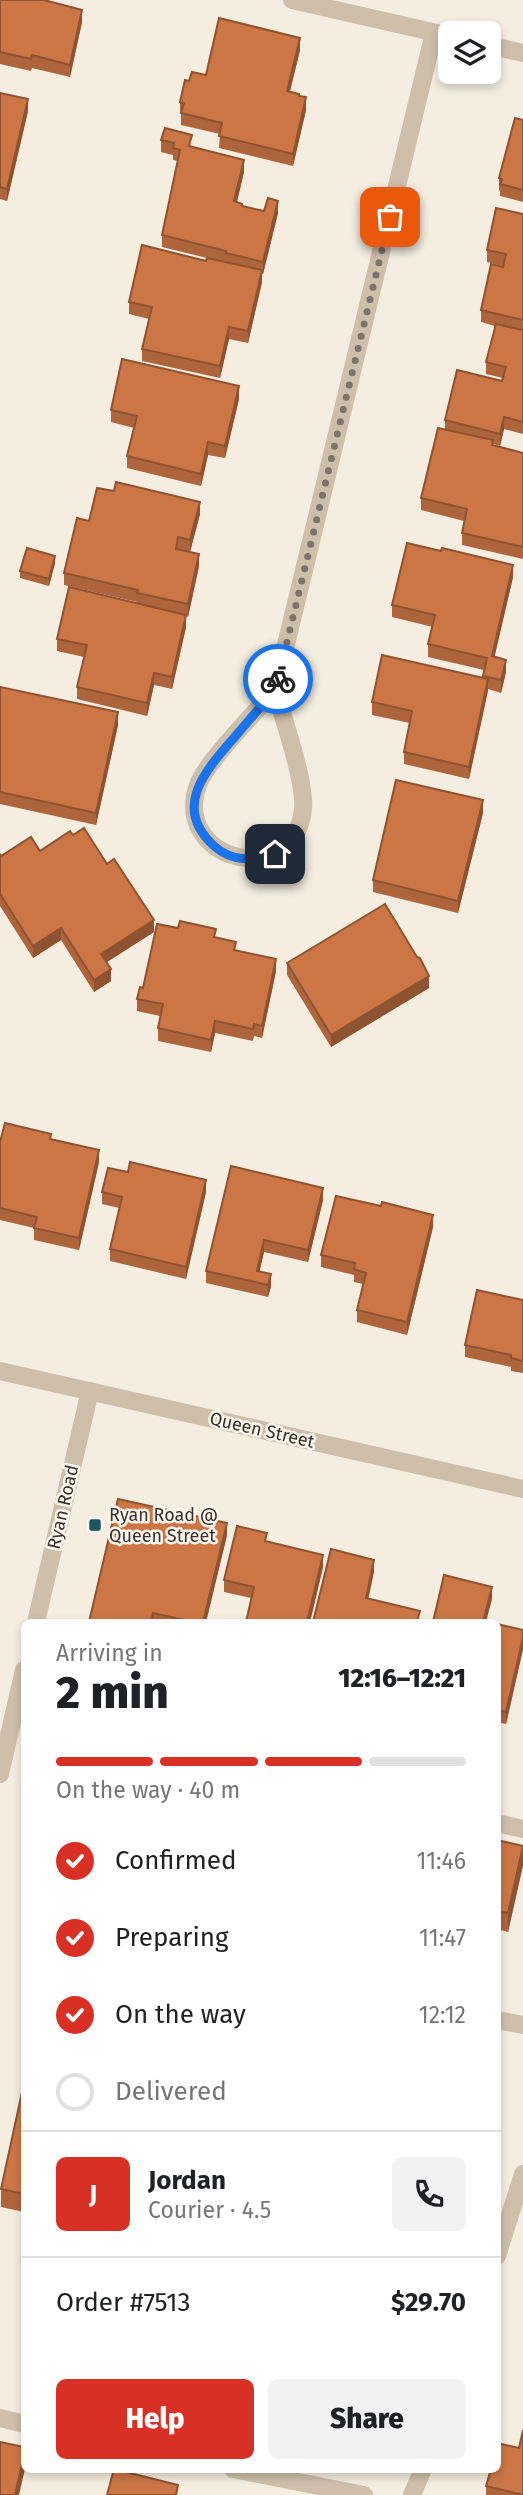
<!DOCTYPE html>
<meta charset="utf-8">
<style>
:root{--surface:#fff;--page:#f2f2f2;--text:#202124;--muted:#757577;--line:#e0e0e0;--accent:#d93025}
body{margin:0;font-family:"Fira Sans",sans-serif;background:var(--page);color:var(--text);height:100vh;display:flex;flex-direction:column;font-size:26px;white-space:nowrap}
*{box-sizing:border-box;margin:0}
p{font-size:23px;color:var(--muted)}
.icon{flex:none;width:38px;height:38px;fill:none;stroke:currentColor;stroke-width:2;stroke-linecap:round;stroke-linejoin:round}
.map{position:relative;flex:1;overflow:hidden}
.side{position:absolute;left:21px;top:1619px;width:480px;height:854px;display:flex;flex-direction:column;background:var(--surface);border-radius:10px;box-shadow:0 4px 10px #0003}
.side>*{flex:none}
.tools{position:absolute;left:438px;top:21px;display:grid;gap:14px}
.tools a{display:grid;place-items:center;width:63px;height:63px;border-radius:10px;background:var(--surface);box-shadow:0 4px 10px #0003;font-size:35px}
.pin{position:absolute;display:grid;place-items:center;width:60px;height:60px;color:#fff;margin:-30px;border-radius:14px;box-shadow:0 4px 10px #0006}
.courier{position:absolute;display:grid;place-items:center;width:70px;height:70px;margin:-35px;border:5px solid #1a73e8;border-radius:50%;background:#fff;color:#222;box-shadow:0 2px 9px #0007}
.head em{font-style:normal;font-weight:800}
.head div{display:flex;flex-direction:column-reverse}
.head{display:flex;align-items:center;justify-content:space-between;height:119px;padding:0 35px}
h1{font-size:46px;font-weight:800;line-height:52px}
.bar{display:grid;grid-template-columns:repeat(4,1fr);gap:10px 7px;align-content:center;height:84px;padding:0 35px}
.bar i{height:9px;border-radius:5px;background:var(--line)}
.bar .active{background:var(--accent)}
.bar p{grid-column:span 4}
.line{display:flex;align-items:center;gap:18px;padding:0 35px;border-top:2px solid var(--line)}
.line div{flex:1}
.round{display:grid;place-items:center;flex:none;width:74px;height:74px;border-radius:10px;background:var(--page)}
ol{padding:0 35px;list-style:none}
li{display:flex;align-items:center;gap:21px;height:77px}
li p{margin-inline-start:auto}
li .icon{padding:7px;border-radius:50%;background:var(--accent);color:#fff;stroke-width:4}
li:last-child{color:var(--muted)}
li i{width:38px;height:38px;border:4px solid var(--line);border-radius:50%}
.button{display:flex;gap:14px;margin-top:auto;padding:14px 35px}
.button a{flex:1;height:80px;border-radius:10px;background:var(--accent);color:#fff;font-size:28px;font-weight:800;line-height:80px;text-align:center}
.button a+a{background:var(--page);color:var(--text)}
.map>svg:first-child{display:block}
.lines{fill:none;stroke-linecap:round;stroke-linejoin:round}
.minor{stroke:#cebfab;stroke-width:18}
.wall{fill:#af653c}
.shaded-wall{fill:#8f5331}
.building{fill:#cc7646;stroke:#8f5331;stroke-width:2}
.done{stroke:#7c736a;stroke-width:7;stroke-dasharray:0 12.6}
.route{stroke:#1a73e8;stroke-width:9}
.poi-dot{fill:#1d5460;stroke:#fbf6ed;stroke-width:2.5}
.labels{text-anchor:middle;stroke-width:5;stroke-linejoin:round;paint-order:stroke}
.street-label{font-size:18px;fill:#3b312a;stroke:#fbf6ed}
.poi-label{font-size:18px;fill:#3b312a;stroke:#fbf6ed;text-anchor:start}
</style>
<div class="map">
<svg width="523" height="2495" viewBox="0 0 523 2495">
<rect width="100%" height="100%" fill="#f4ede0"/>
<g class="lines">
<g class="minor">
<path d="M292,0L450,36"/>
<path d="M488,45L523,53"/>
<path d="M275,690C283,717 306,784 303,809C294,892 171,861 198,785C206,762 257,711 275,690L434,33"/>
<path d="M0,1371L523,1489"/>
<path d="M36,1622L90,1391"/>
<path d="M0,1774L24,1670"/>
<path d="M497,1823L523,1829"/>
<path d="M497,2020L523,2025"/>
<path d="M497,2256L523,2174"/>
<path d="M0,2418L24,2424"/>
<path d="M233,2469L364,2495"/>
<path d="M412,2495L423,2469"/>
</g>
</g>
<g class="wall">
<path d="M0,0L82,22L70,77L32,68L31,71L0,64Z"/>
<path d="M300,50L290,91L299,96L306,110L293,166L219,148L220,134L181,125V114H180V102L189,81L206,75Z"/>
<path d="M0,93L28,111L7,201L0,199Z"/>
<path d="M523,120V202L500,196V191L499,190V178Z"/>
<path d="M161,140L192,147L244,172L237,202L242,206L264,211L278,213L263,274H262V282L248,343L229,339L220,378L142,361V349L149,319L129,314V302L206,261L207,258L162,247V235L178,161L173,160V155L161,152Z"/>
<path d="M523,214V434L504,429L500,446L493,444V445L523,453V559L462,545V533L464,521L421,510V498L445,429V420L502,381L503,378L486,374V362L495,326L481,322V310L503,266L487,262V250Z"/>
<path d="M239,399L225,458L208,455L201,486L127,468V456L134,428L111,422V410Z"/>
<path d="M200,514L190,552L199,566L188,617L186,616V627L172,689L154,685L147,716L77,699V687L84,657L57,651V639L137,603V602L64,585V573L89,521Z"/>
<path d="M55,563L49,586L20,578V571Z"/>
<path d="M513,577L494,657L506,672L501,693L488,689L469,779L404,764V752L410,723L372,715V702L483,678L484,670L428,657V644L433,627L392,617V605Z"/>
<path d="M0,687L118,725L96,825L0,804Z"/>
<path d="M483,813L458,913L373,892V880Z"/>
<path d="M73,835L107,864L154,932L106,962L111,981L94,992L61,940L33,958L0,906V854L1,856L40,851Z"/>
<path d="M216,937L236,950L276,971L262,1038L254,1036L253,1041L215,1033L211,1052L158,1041V1028L160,1016L137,1011V999L143,988Z"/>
<path d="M417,957L429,988L331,1047L287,975V963Z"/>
<path d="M51,1139L99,1162L79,1250L34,1240V1228L0,1220V1142Z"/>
<path d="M102,1192H206L186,1279L110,1261V1249L119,1208L102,1204Z"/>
<path d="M323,1200L308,1262L264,1252L259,1271L271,1286L268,1297L206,1283V1271Z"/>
<path d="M433,1227L407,1335L357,1322V1310L363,1284L354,1282V1275L321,1267V1255Z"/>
<path d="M523,1300V1373L511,1371V1367L465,1357V1345Z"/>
<path d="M227,1535L206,1622H89Z"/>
<path d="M267,1542L323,1567L310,1622H246L251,1598L224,1592V1580Z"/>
<path d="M497,1624L523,1630V1649L506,1724L497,1722Z"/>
<path d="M497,1840L523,1846V1865L508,1932L497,1929Z"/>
<path d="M24,2083V2212L1,2207V2189Z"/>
<path d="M519,2448L523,2495H486V2486Z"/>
</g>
<g class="shaded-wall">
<path d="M82,10V22L70,77V65Z"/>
<path d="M300,38V50L287,103V91Z"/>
<path d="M306,97V110L293,166V154Z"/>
<path d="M28,99V111L7,201V189Z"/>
<path d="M244,160V172L234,213V201Z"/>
<path d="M278,201V213L263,274V262Z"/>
<path d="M262,270V282L248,343V331Z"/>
<path d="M229,327V339L220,378V366Z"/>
<path d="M239,386V399L225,458V446Z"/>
<path d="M504,417V429L500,446V434Z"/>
<path d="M208,442V455L201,486V474Z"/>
<path d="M200,502V514L190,552V540Z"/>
<path d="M199,554V566L188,617V604Z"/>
<path d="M55,556V563L49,586V579Z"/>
<path d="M513,565V577L492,668V656Z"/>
<path d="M186,615V627L172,689V677Z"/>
<path d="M506,660V672L501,693V680Z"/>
<path d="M154,673V685L147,716V703Z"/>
<path d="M488,679V691L469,779V767Z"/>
<path d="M118,712V725L96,825V813Z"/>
<path d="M483,800V813L458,913V901Z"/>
<path d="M154,920V932L101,966V954Z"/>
<path d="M61,928V940L33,958V946Z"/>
<path d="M276,959V971L262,1038V1026Z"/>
<path d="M111,969V981L94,992V980Z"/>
<path d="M429,976V988L331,1047V1035Z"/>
<path d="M215,1021V1033L211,1052V1040Z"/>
<path d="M99,1150V1162L79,1250V1238Z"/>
<path d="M206,1180V1192L186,1279V1267Z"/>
<path d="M323,1188V1200L308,1262V1250Z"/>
<path d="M433,1215V1227L407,1335V1322Z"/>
<path d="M264,1240V1252L257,1283V1271Z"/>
<path d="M271,1274V1286L268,1297V1285Z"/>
<path d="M227,1523V1535L206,1622H203Z"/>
<path d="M323,1555V1567L310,1622H307Z"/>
<path d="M374,1560V1572L366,1610V1598Z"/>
<path d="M492,1587V1599L486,1622H483Z"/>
<path d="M523,1637V1649L506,1724V1712Z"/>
<path d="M523,1846V1865L508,1932V1913Z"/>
<path d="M24,2455L25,2469L19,2495H15Z"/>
</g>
<g class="building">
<path d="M0,0H44L82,10L70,65L32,55L31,59L0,52Z"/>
<path d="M219,18L300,38L287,91L299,94V96L306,97L293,154L219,136L222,123L181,113L184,103L180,102L185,80L189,81L192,72L206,75Z"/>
<path d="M0,93L28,99L7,189L0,187Z"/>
<path d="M515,118L523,120V190L500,184L502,179L499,178Z"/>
<path d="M165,128L192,135L189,146L244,160L234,201L242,204V206L264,211L268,198L278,201L263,262L226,253V251L162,235L180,150L173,148L174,143L161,140Z"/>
<path d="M496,208L523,214V320L481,310L491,264L503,267L506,254L487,250Z"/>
<path d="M142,245L206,261L207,258L262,270L248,331L229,327L220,366L142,349L152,307L129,302Z"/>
<path d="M496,324L523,330V422L504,417L500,434L445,420L457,370L502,381L506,367L486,362Z"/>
<path d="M122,359L239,386L225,446L208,442L201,474L127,456L137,416L111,410Z"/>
<path d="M438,428L493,440L492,445L523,453V547L462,533L467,509L421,498Z"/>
<path d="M116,482L200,502L190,540L178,537L176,549L199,554L188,604L137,593L138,590L64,573L77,518L89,521L97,488L114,491Z"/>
<path d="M407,543L441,551L442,548L513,565L492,656L506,660L501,680L483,676L487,658L428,644L435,615L392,605Z"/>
<path d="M27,548L55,556L49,579L20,571Z"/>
<path d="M69,587L186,615L172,677L154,673L147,703L77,687L87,645L57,639Z"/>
<path d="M382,655L488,679L469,767L404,752L412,711L372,702Z"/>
<path d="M0,687L118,712L96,813L0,792Z"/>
<path d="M396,780L483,800L458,901L373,880Z"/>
<path d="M84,828L107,864L114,859L154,920L101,954L111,969L94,980L61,928L33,946L0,894V854L1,856L31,837L40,851L70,831L73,835Z"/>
<path d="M385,904L417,957L420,958L429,976L331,1035L287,963Z"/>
<path d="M180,921L216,929L214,937L236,942L234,950L276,959L262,1026L254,1024L253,1029L215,1021L211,1040L158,1028L163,1004L137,999L140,987L143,988L157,924L178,928Z"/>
<path d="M5,1123L51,1134L50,1139L99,1150L79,1238L34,1228L37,1217L0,1208V1142Z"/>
<path d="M130,1162L206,1180L186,1267L110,1249L122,1197L102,1192L108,1168L128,1172Z"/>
<path d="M231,1166L323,1188L308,1250L264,1240L257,1271L271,1274L268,1285L206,1271Z"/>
<path d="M336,1196L381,1206L382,1202L433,1215L407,1322L357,1310L366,1273L354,1269L355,1263L321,1255Z"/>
<path d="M477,1290L523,1300V1361L511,1358V1355L465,1345Z"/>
<path d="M118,1499L227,1523L203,1622H193L153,1613L151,1622H89Z"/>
<path d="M237,1526L267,1533L265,1541L323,1555L307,1622H246L254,1587L224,1580Z"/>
<path d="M331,1549L374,1560L366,1598L420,1611L417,1622H313Z"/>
<path d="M444,1575L492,1587L483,1622H433Z"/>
<path d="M497,1624L523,1630V1637L506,1712L497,1710Z"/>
<path d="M497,1840L523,1846L508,1913L497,1911Z"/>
<path d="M24,2083V2194L1,2189Z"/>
<path d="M523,2430V2495L486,2486L491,2469H497V2443L519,2448Z"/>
<path d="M0,2442L24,2447V2455L15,2495H0Z"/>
<path d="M114,2469L178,2485L176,2495H107Z"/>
</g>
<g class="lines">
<path class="done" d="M278,679L390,217"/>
<path class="route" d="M275,854C253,861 232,862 214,846C172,808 205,771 233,739C247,723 261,706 275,690L278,679"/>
</g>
<rect class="poi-dot" x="88" y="1518" width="14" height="14" rx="3.5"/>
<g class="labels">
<g class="street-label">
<text transform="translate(262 1430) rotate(13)" y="6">Queen Street</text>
<text transform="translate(63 1507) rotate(-77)" y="6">Ryan Road</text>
</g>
<g class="poi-label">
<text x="109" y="1521">Ryan Road @<tspan x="109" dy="21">Queen Street</tspan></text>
</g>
</g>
</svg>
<div class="tools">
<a><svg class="icon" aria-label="layers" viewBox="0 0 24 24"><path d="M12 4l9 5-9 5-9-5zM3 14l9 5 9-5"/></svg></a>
</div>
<div class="pin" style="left:390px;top:217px;background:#ea580c"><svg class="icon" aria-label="bag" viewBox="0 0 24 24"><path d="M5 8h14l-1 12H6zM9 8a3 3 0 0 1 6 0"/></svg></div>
<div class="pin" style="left:275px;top:854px;background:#1f2937"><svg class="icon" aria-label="home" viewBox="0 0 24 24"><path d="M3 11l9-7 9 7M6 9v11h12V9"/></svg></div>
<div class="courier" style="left:278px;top:679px"><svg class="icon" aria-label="bike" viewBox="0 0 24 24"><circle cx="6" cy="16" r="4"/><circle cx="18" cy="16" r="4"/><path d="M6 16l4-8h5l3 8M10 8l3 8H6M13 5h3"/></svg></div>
<section class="side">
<div class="head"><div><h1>2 min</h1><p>Arriving in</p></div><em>12:16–12:21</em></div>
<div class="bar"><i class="active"></i><i class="active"></i><i class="active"></i><i></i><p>On the way · 40 m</p></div>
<ol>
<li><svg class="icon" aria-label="check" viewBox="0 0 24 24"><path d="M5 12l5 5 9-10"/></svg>Confirmed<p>11:46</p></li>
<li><svg class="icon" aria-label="check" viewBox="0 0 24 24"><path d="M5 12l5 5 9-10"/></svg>Preparing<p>11:47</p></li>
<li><svg class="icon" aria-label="check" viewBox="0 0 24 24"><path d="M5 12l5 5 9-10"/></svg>On the way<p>12:12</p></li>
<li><i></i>Delivered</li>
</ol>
<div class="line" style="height:126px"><b class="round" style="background:var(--accent);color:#fff">J</b><div><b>Jordan</b><p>Courier · 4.5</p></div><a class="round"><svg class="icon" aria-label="phone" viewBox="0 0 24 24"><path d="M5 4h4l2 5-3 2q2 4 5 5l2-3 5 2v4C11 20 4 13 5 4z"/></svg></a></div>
<div class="line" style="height:91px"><div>Order #7513</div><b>$29.70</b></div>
<div class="button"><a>Help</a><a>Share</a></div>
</section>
</div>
